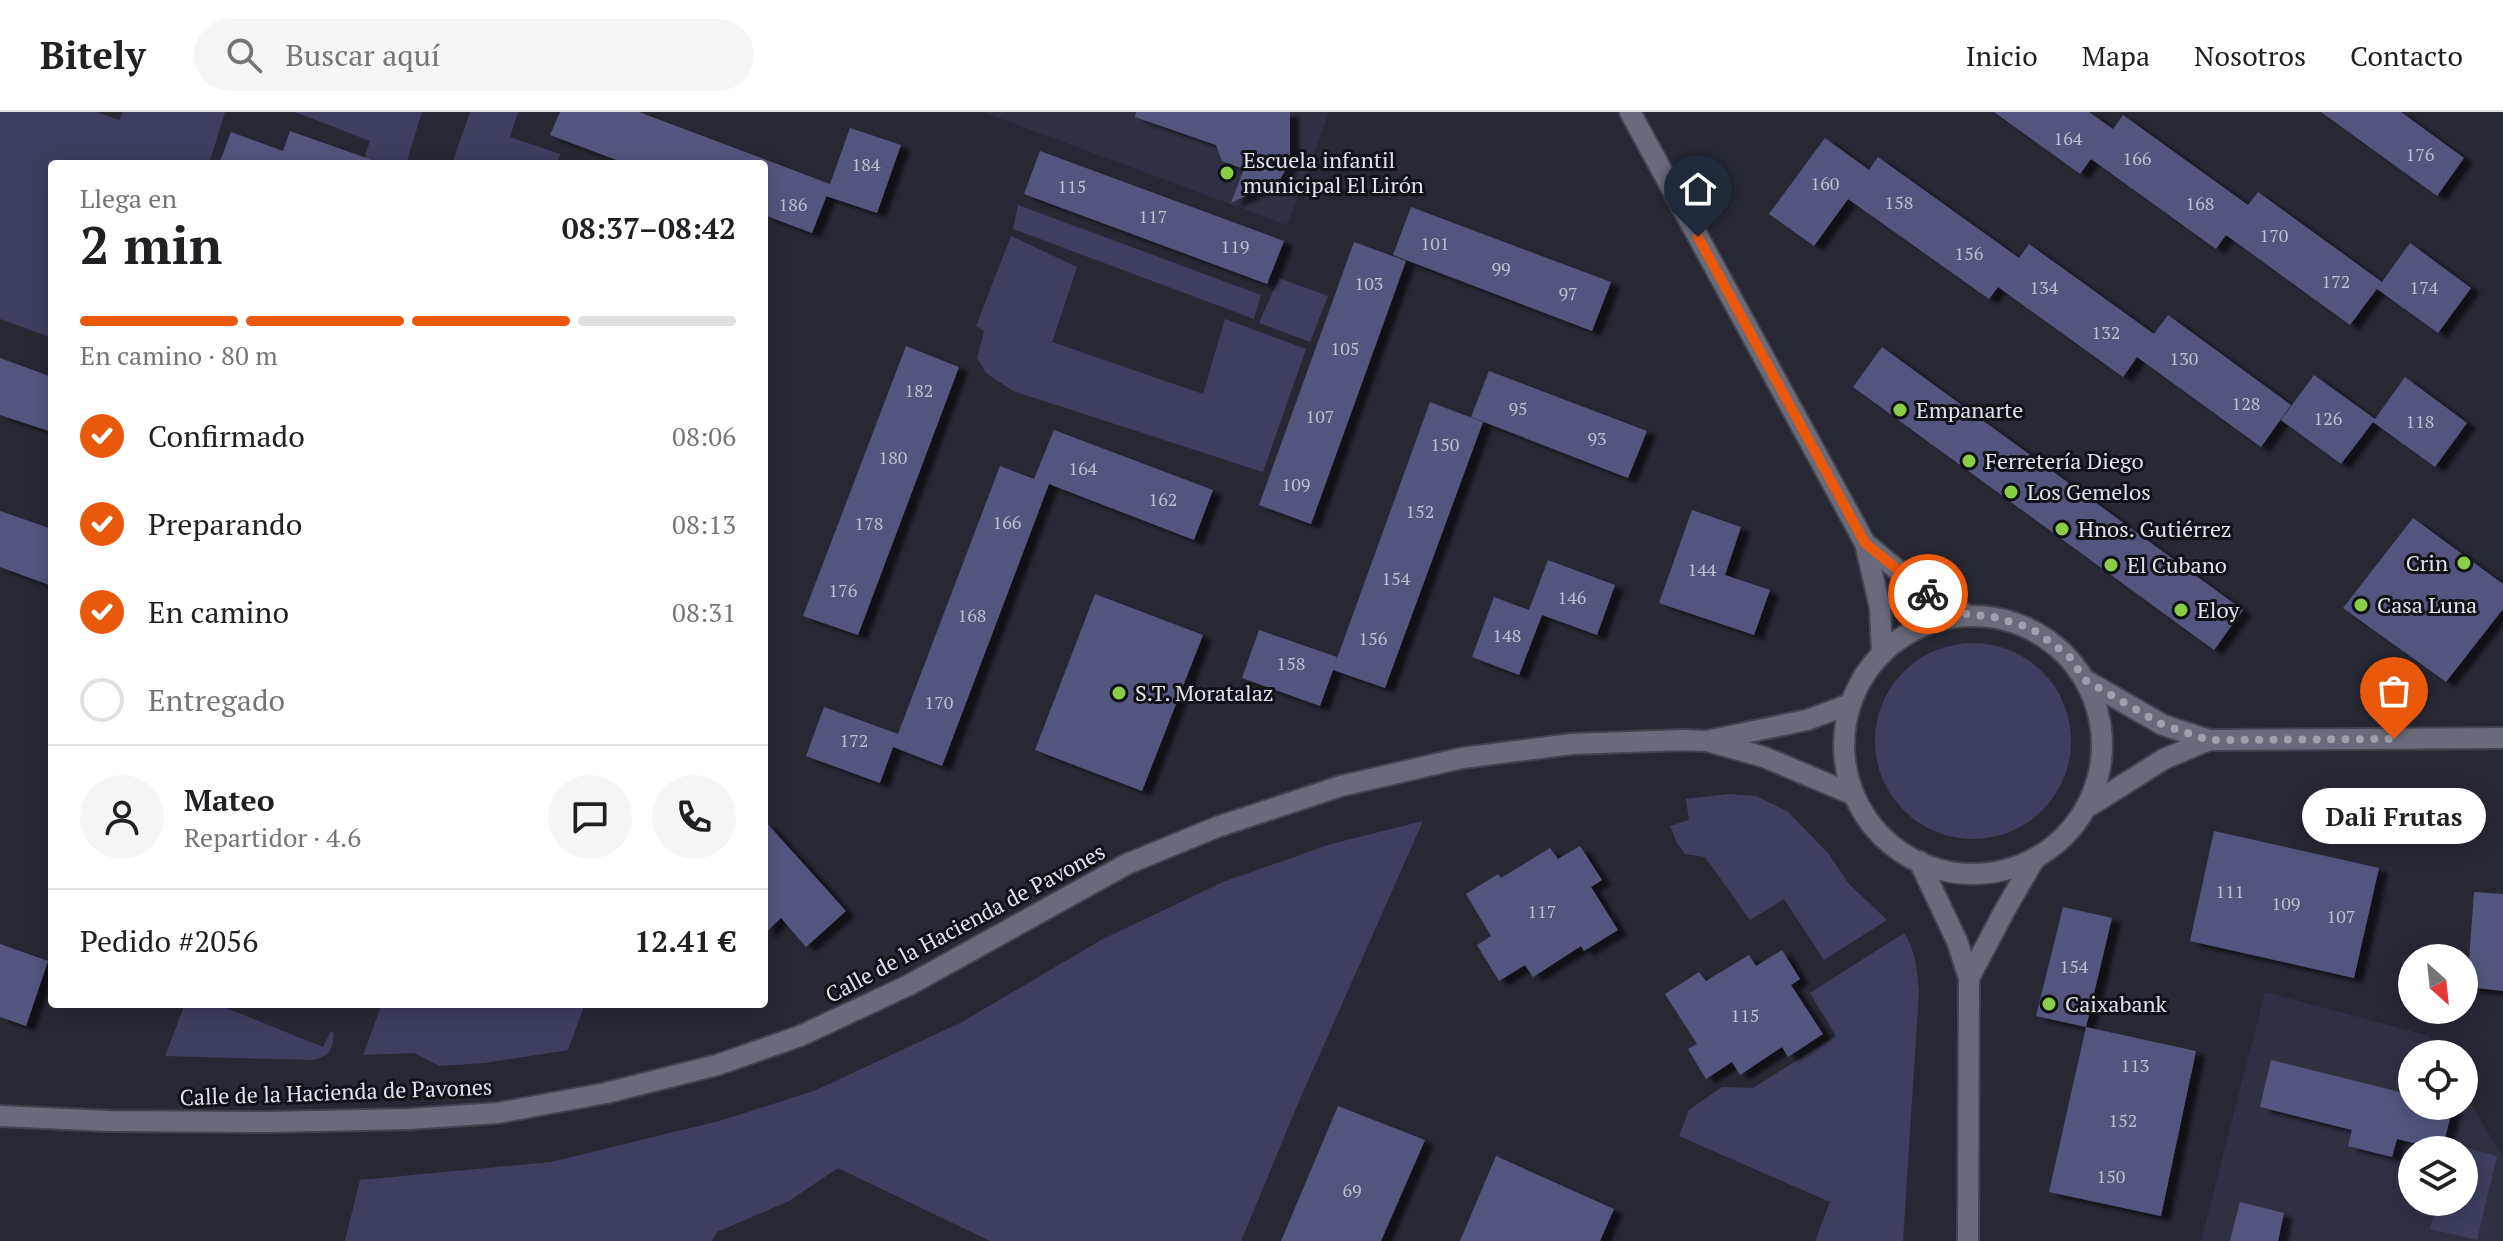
<!DOCTYPE html>
<html lang="es">
<meta charset="utf-8">
<style>
:root{--surface:#fff;--page:#f6f6f6;--text:#202124;--muted:#757577;--line:#e0e0e0;--accent:#ea580c}
body{margin:0;font-family:"PT Serif",serif;background:var(--page);color:var(--text);height:100vh;display:flex;flex-direction:column;font-size:30px;white-space:nowrap}
*{box-sizing:border-box;margin:0}
p{font-size:26px;color:var(--muted)}
.icon{flex:none;width:44px;height:44px;fill:none;stroke:currentColor;stroke-width:2;stroke-linecap:round;stroke-linejoin:round}
.map{position:relative;flex:1;overflow:hidden}
.panel{position:absolute;left:48px;top:48px;width:720px;height:848px;display:flex;flex-direction:column;background:var(--surface);border-radius:8px;box-shadow:0 4px 20px #0003}
.panel>*{flex:none}
.needle{width:52px;rotate:153deg}
.controls{position:absolute;left:2398px;top:832px;display:grid;gap:16px}
.controls a{display:grid;place-items:center;width:80px;height:80px;border-radius:50%;background:var(--surface);box-shadow:0 4px 20px #0003;font-size:40px}
.pin{position:absolute;display:grid;place-items:center;width:68px;height:68px;color:#fff;margin:-82px -34px;border-radius:50% 50% 50% 0;rotate:-45deg;box-shadow:0 0 8px #0007}
.pin .icon{rotate:45deg}
.courier{position:absolute;display:grid;place-items:center;width:80px;height:80px;margin:-40px;border:6px solid #ea580c;border-radius:50%;background:#fff;color:#222;box-shadow:0 2px 10px #0007}
.bubble{position:absolute;height:56px;border-radius:28px;background:var(--surface);box-shadow:0 4px 20px #0003;font-size:26px;font-weight:700;line-height:56px;text-align:center}
.summary em{font-style:normal;font-weight:700}
.summary div{display:flex;flex-direction:column-reverse}
.summary{display:flex;align-items:center;justify-content:space-between;height:136px;padding:0 32px}
h1{font-size:52px;font-weight:700;line-height:60px}
.bar{display:grid;grid-template-columns:repeat(4,1fr);gap:12px 8px;align-content:center;height:96px;padding:0 32px}
.bar i{height:10px;border-radius:6px;background:var(--line)}
.bar .on{background:var(--accent)}
.bar p{grid-column:span 4}
.line{display:flex;align-items:center;gap:20px;padding:0 32px;border-top:2px solid var(--line)}
.line div{flex:1}
.round{display:grid;place-items:center;flex:none;width:84px;height:84px;border-radius:42px;background:var(--page)}
ol{padding:0 32px;list-style:none}
li{display:flex;align-items:center;gap:24px;height:88px}
li p{margin-inline-start:auto}
li .icon{padding:8px;border-radius:50%;background:var(--accent);color:#fff;stroke-width:4}
li:last-child{color:var(--muted)}
li i{width:44px;height:44px;border:4px solid var(--line);border-radius:50%}
header{display:flex;align-items:center;gap:48px;box-sizing:border-box;height:112px;padding:0 40px;background:var(--surface);border-bottom:2px solid var(--line)}
header strong{font-size:38px}
nav{display:flex;gap:44px;margin-inline-start:auto;font-size:28px}
.search{width:560px;height:72px;background:var(--page);display:flex;align-items:center;gap:20px;box-sizing:border-box;padding:0 28px;border-radius:44px;color:var(--muted);font-size:30px}
.map>svg:first-child{display:block}
.built{fill:#303043;fill-rule:evenodd}
.green{fill:#3e3e60}
.building{fill:#53547e;filter:url(#shadow)}
.lines{fill:none;stroke-linecap:round;stroke-linejoin:round}
.minor-casing{stroke:#43434d;stroke-width:24}
.minor{stroke:#6a6b7a;stroke-width:20}
.done{stroke:#a0a0aa;stroke-width:8;stroke-dasharray:0 14.4}
.route{stroke:#ea580c;stroke-width:10}
.poi-dot{fill:#8ace47;stroke:#111217;stroke-width:3}
.labels{text-anchor:middle;stroke-width:6;stroke-linejoin:round;paint-order:stroke}
.number-label{font-size:18px;fill:#bdbece}
.poi-label{font-size:22px;fill:#e0e1e9;stroke:#111217;text-anchor:start}
.street-label{font-size:22px;fill:#e0e1e9;stroke:#111217}
</style>
<header>
<strong>Bitely</strong>
<div class="search"><svg class="icon" aria-label="search" viewBox="0 0 24 24"><circle cx="10" cy="10" r="6"/><path d="M15 15l6 6"/></svg>Buscar aquí</div>
<nav><a>Inicio</a><a>Mapa</a><a>Nosotros</a><a>Contacto</a></nav>
</header>
<div class="map">
<svg width="2503" height="1129" viewBox="0 0 2503 1129">
<defs>
<filter id="shadow"><feDropShadow dx="9" dy="5" stdDeviation="2" flood-color="#0009"/></filter>
</defs>
<rect width="100%" height="100%" fill="#282835"/>
<g class="built">
<path d="M983,0H1329L1287,113Z"/>
<path d="M2265,880L2429,924L2440,942H2412V994H2464V981L2503,1045V1129H2201ZM2412,1038H2464V1090H2412Z"/>
</g>
<g class="green">
<path d="M0,0H96L119,8L123,0H225L209,52H52V226L0,207Z"/>
<path d="M295,0H422L406,52H362L370,29Z"/>
<path d="M470,0H518L510,25L560,42L557,52H452Z"/>
<path d="M1018,93L1261,183L1254,207L1013,117Z"/>
<path d="M1011,124L1077,155L1052,230L1203,282L1225,207L1306,237L1263,360L1013,279L986,261L977,246L984,219L976,214Z"/>
<path d="M1279,166L1328,184L1310,230L1259,211Z"/>
<circle cx="1973" cy="629" r="98"/>
<path d="M1728,682L1756,684L1787,699L1828,741L1849,772L1887,808L1824,848L1784,787L1750,808L1705,745L1685,742L1677,731L1670,714L1689,708L1686,687Z"/>
<path d="M1423,709L1300,987L1241,1129H990L838,1056L789,1089L717,1120L712,1129H345L360,1068L551,1050L719,1009L814,979L962,910L1101,828L1223,770L1331,732Z"/>
<path d="M1904,821C1916,840 1917,857 1919,879L1903,1129H1815L1830,1090L1679,1024L1689,998L1722,975L1753,976L1836,924L1810,881Z"/>
<path d="M185,892H216L323,935L331,919L334,921C332,938 331,943 314,948L165,944Z"/>
<path d="M382,892H585L568,938L485,951L439,954L414,941L363,943Z"/>
<path d="M2451,1032L2497,1044L2477,1128L2430,1117L2437,1090H2464V1038H2450Z"/>
</g>
<g class="building">
<path d="M560,0H639L830,72L850,16L901,33L877,101L826,84L830,75L812,121L764,103V52H627L550,23Z"/>
<path d="M1136,0H1290V51L1280,67L1231,91L1244,57L1222,49L1216,33L1135,5Z"/>
<path d="M1994,0H2089L2113,17L2123,3L2248,93L2258,80L2382,170L2350,213L2226,123L2216,137L2091,47L2080,62Z"/>
<path d="M2321,0H2401L2464,46L2437,84Z"/>
<path d="M290,19L372,48L371,52H219L231,20L283,39Z"/>
<path d="M1825,26L1869,58L1878,45L2019,146L2029,132L2154,222L2168,203L2291,293L2261,335L2137,245L2123,265L1998,175L1989,187L1848,87L1814,134L1769,102Z"/>
<path d="M1040,39L1284,129L1267,172L1024,82Z"/>
<path d="M1411,95L1611,170L1592,219L1393,143Z"/>
<path d="M1354,130L1406,149L1311,412L1259,393Z"/>
<path d="M2410,131L2471,176L2438,221L2377,177Z"/>
<path d="M906,234L959,255L858,523L803,504Z"/>
<path d="M1882,235L2243,498L2214,538L1853,275Z"/>
<path d="M0,246L52,265V320L0,303Z"/>
<path d="M1489,259L1647,319L1628,366L1471,305Z"/>
<path d="M2314,263L2375,307L2405,265L2467,311L2435,355L2373,310L2341,352L2281,308Z"/>
<path d="M1430,290L1483,310L1385,576L1333,558L1320,594L1242,566L1259,518L1337,545L1335,552Z"/>
<path d="M1054,318L1213,378L1194,428L1049,372L942,654L893,635L880,671L806,644L824,595L898,622L1000,354L1047,372L1034,367Z"/>
<path d="M1692,398L1741,415L1725,463L1770,478L1754,523L1659,491Z"/>
<path d="M0,399L52,417V474L0,455Z"/>
<path d="M2413,406L2503,472V497L2446,570L2343,496Z"/>
<path d="M1548,448L1615,473L1597,523L1542,503L1519,563L1472,545L1494,485L1529,498Z"/>
<path d="M1095,482L1203,523L1142,679L1035,638Z"/>
<path d="M764,708L846,799L806,835L781,806L764,822Z"/>
<path d="M2214,719L2379,756L2354,866L2190,829Z"/>
<path d="M1580,734L1602,768L1591,775L1618,818L1584,839L1581,834L1533,865L1525,853L1499,869L1477,833L1491,824L1466,782L1498,762L1501,766L1550,736L1558,747Z"/>
<path d="M2474,780L2503,782V879L2467,875Z"/>
<path d="M2063,795L2112,806L2086,915L2036,904Z"/>
<path d="M0,832L48,849L26,914L0,905Z"/>
<path d="M1782,838L1800,867L1791,873L1823,922L1788,945L1782,935L1740,963L1732,950L1706,967L1688,937L1697,932L1665,882L1699,860L1706,869L1749,843L1756,854Z"/>
<path d="M2086,915L2196,939L2161,1104L2049,1080Z"/>
<path d="M2271,948L2412,983V994H2453L2442,1038L2397,1027L2392,1045L2348,1034L2352,1018L2260,995Z"/>
<path d="M1338,994L1425,1028L1381,1129H1281Z"/>
<path d="M1496,1044L1614,1097L1600,1129H1460Z"/>
<path d="M2240,1090L2284,1101L2278,1129H2230Z"/>
</g>
<g class="lines">
<g class="minor-casing">
<g id="minor">
<path d="M1630,0L1865,431L1880,496L1882,542"/>
<path d="M1865,431L1923,479L1965,502"/>
<circle cx="1973" cy="633" r="129"/>
<path d="M2085,568L2163,613L2209,628L2503,626"/>
<path d="M1711,628L1807,608L1850,592"/>
<path d="M2091,693L2164,647L2209,628"/>
<path d="M1919,749L1957,829L1969,866L1968,1129"/>
<path d="M1969,866L2006,796L2034,748"/>
<path d="M0,1004L109,1009L269,1010L408,1007L498,1001L606,981L717,953L800,924L909,873L1127,752L1217,715L1341,674L1462,646L1572,632L1683,628L1707,629L1764,645L1852,682"/>
</g>
</g>
<use href="#minor" class="minor"/>
</g>
<g class="lines">
<path class="done" d="M1928,482L1965,502L1994,505L2031,516L2069,544L2085,568L2163,613L2209,628L2394,627"/>
<path class="route" d="M1698,125L1865,431L1928,482"/>
</g>
<g class="poi-dot">
<circle cx="1227" cy="61" r="8"/>
<circle cx="1900" cy="298" r="8"/>
<circle cx="1969" cy="349" r="8"/>
<circle cx="2011" cy="380" r="8"/>
<circle cx="2062" cy="417" r="8"/>
<circle cx="2464" cy="451" r="8"/>
<circle cx="2111" cy="453" r="8"/>
<circle cx="2361" cy="493" r="8"/>
<circle cx="2181" cy="498" r="8"/>
<circle cx="1119" cy="581" r="8"/>
<circle cx="2049" cy="892" r="8"/>
</g>
<g class="labels">
<g class="number-label">
<text x="2068" y="33">164</text>
<text x="2420" y="49">176</text>
<text x="2137" y="53">166</text>
<text x="866" y="59">184</text>
<text x="1825" y="78">160</text>
<text x="1072" y="81">115</text>
<text x="1899" y="97">158</text>
<text x="2200" y="98">168</text>
<text x="793" y="99">186</text>
<text x="1153" y="111">117</text>
<text x="2274" y="130">170</text>
<text x="1435" y="138">101</text>
<text x="1235" y="141">119</text>
<text x="1969" y="148">156</text>
<text x="1501" y="163">99</text>
<text x="2336" y="176">172</text>
<text x="1369" y="178">103</text>
<text x="2044" y="182">134</text>
<text x="2424" y="182">174</text>
<text x="1568" y="188">97</text>
<text x="2106" y="227">132</text>
<text x="1345" y="243">105</text>
<text x="2184" y="253">130</text>
<text x="919" y="285">182</text>
<text x="2246" y="298">128</text>
<text x="1518" y="303">95</text>
<text x="1320" y="311">107</text>
<text x="2328" y="313">126</text>
<text x="2420" y="316">118</text>
<text x="1597" y="333">93</text>
<text x="1445" y="339">150</text>
<text x="893" y="352">180</text>
<text x="1083" y="363">164</text>
<text x="1296" y="379">109</text>
<text x="1163" y="394">162</text>
<text x="1420" y="406">152</text>
<text x="1007" y="417">166</text>
<text x="869" y="418">178</text>
<text x="1702" y="464">144</text>
<text x="1396" y="473">154</text>
<text x="843" y="485">176</text>
<text x="1572" y="492">146</text>
<text x="972" y="510">168</text>
<text x="1507" y="530">148</text>
<text x="1373" y="533">156</text>
<text x="1291" y="558">158</text>
<text x="939" y="597">170</text>
<text x="854" y="635">172</text>
<text x="2230" y="786">111</text>
<text x="2286" y="798">109</text>
<text x="1542" y="806">117</text>
<text x="2341" y="811">107</text>
<text x="2074" y="861">154</text>
<text x="1745" y="910">115</text>
<text x="2135" y="960">113</text>
<text x="2123" y="1015">152</text>
<text x="2111" y="1071">150</text>
<text x="1352" y="1085">69</text>
</g>
<g class="poi-label">
<text x="1243" y="56">Escuela infantil<tspan x="1243" dy="25">municipal El Lirón</tspan></text>
<text x="1916" y="306">Empanarte</text>
<text x="1985" y="357">Ferretería Diego</text>
<text x="2027" y="388">Los Gemelos</text>
<text x="2078" y="425">Hnos. Gutiérrez</text>
<text x="2448" y="459" text-anchor="end">Crin</text>
<text x="2127" y="461">El Cubano</text>
<text x="2377" y="501">Casa Luna</text>
<text x="2197" y="506">Eloy</text>
<text x="1135" y="589">S.T. Moratalaz</text>
<text x="2065" y="900">Caixabank</text>
</g>
<g class="street-label">
<text transform="translate(965 811) rotate(-28)" y="8">Calle de la Hacienda de Pavones</text>
<text transform="translate(336 980) rotate(-2)" y="8">Calle de la Hacienda de Pavones</text>
</g>
</g>
</svg>
<div class="controls">
<a><svg class="needle" viewBox="-14 -14 28 28"><path d="M0-13l5 13h-10z" fill="#e53935"/><path d="M0 13l5-13h-10z" fill="#757577"/></svg></a>
<a><svg class="icon" aria-label="locate" viewBox="0 0 24 24"><circle cx="12" cy="12" r="6"/><path d="M12 2v4M12 18v4M2 12h4M18 12h4"/></svg></a>
<a><svg class="icon" aria-label="layers" viewBox="0 0 24 24"><path d="M12 4l9 5-9 5-9-5zM3 14l9 5 9-5"/></svg></a>
</div>
<div class="pin" style="left:2394px;top:627px;background:#ea580c"><svg class="icon" aria-label="bag" viewBox="0 0 24 24"><path d="M5 8h14l-1 12H6zM9 8a3 3 0 0 1 6 0"/></svg></div>
<div class="pin" style="left:1698px;top:125px;background:#1f2937"><svg class="icon" aria-label="home" viewBox="0 0 24 24"><path d="M3 11l9-7 9 7M6 9v11h12V9"/></svg></div>
<div class="courier" style="left:1928px;top:482px"><svg class="icon" aria-label="bike" viewBox="0 0 24 24"><circle cx="6" cy="16" r="4"/><circle cx="18" cy="16" r="4"/><path d="M6 16l4-8h5l3 8M10 8l3 8H6M13 5h3"/></svg></div>
<div class="bubble" style="left:2302px;top:676px;width:184px">Dali Frutas</div>
<section class="panel">
<div class="summary"><div><h1>2 min</h1><p>Llega en</p></div><em>08:37–08:42</em></div>
<div class="bar"><i class="on"></i><i class="on"></i><i class="on"></i><i></i><p>En camino · 80 m</p></div>
<ol>
<li><svg class="icon" aria-label="check" viewBox="0 0 24 24"><path d="M5 12l5 5 9-10"/></svg>Confirmado<p>08:06</p></li>
<li><svg class="icon" aria-label="check" viewBox="0 0 24 24"><path d="M5 12l5 5 9-10"/></svg>Preparando<p>08:13</p></li>
<li><svg class="icon" aria-label="check" viewBox="0 0 24 24"><path d="M5 12l5 5 9-10"/></svg>En camino<p>08:31</p></li>
<li><i></i>Entregado</li>
</ol>
<div class="line" style="height:144px"><a class="round"><svg class="icon" aria-label="person" viewBox="0 0 24 24"><circle cx="12" cy="8" r="4"/><path d="M4 21q1-7 8-7t8 7"/></svg></a><div><b>Mateo</b><p>Repartidor · 4.6</p></div><a class="round"><svg class="icon" aria-label="chat" viewBox="0 0 24 24"><path d="M4 5h16v11H9l-5 4z"/></svg></a><a class="round"><svg class="icon" aria-label="phone" viewBox="0 0 24 24"><path d="M5 4h4l2 5-3 2q2 4 5 5l2-3 5 2v4C11 20 4 13 5 4z"/></svg></a></div>
<div class="line" style="height:104px"><div>Pedido #2056</div><b>12.41 €</b></div>
</section>
</div>
